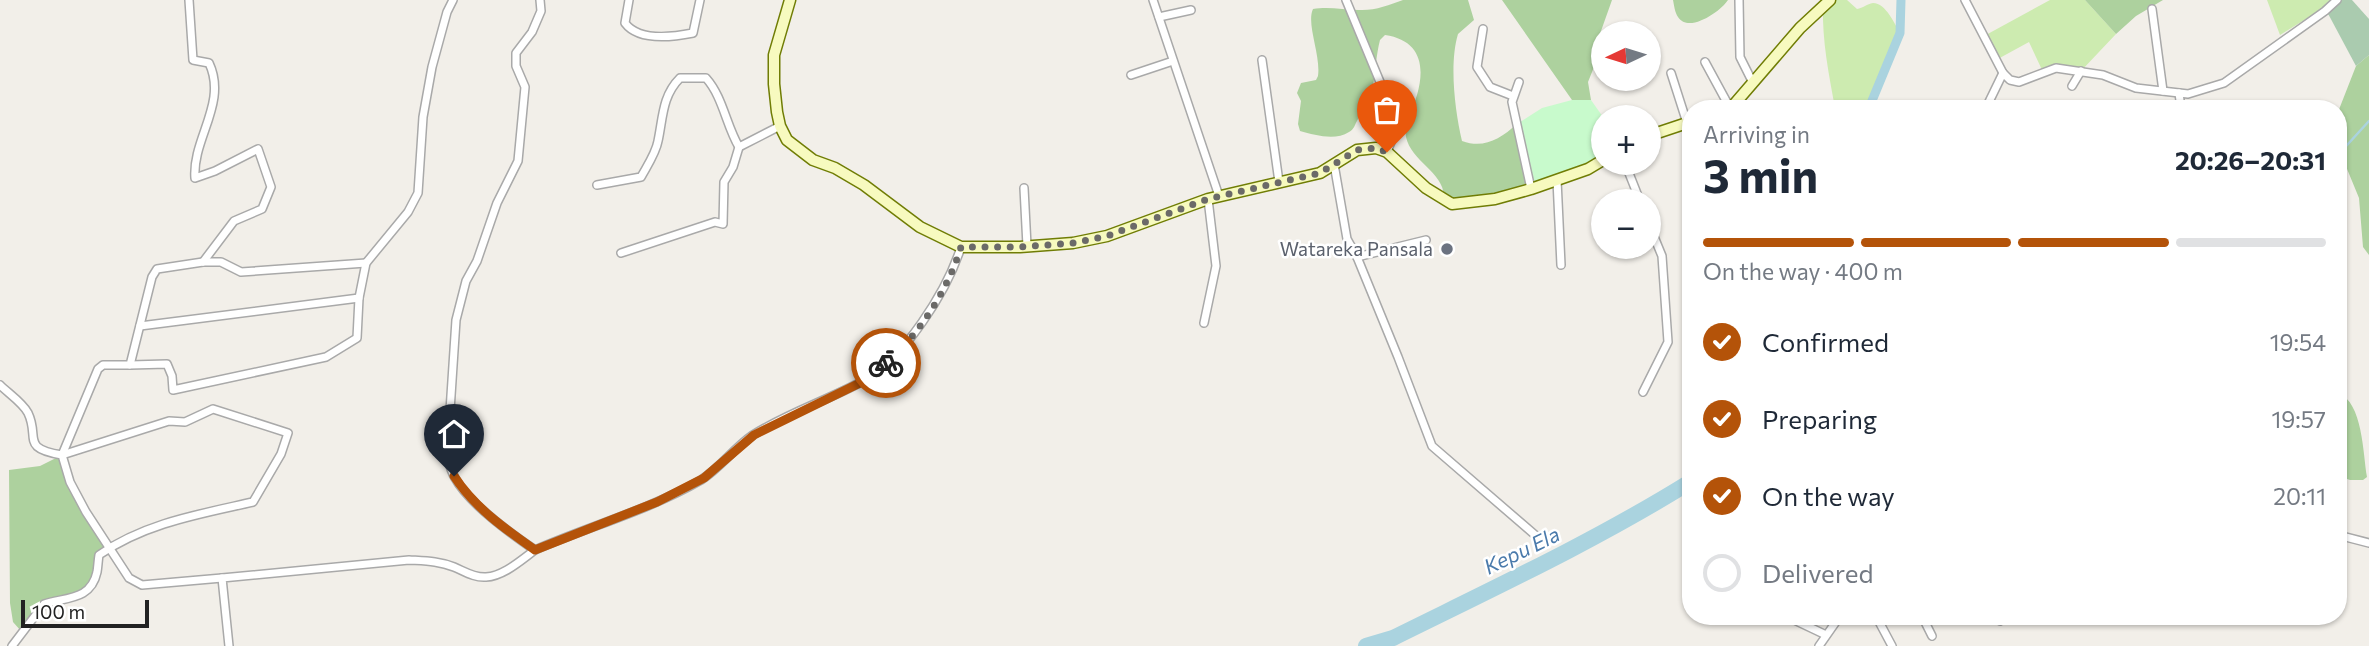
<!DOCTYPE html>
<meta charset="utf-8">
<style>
:root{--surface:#fff;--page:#f2f2f3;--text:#1f2937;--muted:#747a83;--line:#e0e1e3;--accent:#b45309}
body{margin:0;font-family:Commissioner,sans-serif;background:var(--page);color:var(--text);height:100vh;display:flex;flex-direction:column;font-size:26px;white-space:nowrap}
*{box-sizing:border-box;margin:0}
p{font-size:23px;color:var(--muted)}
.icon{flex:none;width:38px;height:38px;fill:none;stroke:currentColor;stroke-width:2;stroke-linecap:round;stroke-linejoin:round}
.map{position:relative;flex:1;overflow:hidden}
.details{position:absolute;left:1682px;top:100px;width:665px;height:525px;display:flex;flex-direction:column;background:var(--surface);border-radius:28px;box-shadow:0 2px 5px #0004}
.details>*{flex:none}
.needle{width:46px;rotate:266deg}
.fabs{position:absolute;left:1591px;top:21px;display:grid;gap:14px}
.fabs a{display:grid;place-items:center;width:70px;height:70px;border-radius:50%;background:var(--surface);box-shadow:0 2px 5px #0004;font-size:35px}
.scale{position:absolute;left:21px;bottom:18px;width:128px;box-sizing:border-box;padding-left:7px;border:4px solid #222;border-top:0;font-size:19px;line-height:24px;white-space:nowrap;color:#222;-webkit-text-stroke:5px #fff;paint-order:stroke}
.pin{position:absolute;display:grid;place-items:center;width:60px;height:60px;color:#fff;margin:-72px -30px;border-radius:50% 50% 50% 0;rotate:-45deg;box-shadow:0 0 7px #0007}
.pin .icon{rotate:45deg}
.courier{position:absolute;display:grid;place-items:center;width:70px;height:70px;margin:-35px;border:5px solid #b45309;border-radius:50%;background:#fff;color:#222;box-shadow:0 2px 9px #0007}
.headline em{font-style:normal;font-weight:700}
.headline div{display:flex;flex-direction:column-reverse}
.headline{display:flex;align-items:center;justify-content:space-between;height:119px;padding:0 21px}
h1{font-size:46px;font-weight:700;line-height:52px}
.bar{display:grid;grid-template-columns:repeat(4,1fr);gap:10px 7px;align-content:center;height:84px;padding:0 21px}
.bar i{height:9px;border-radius:5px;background:var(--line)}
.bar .on{background:var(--accent)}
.bar p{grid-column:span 4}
ol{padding:0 21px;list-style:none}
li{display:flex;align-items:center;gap:21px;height:77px}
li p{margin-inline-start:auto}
li .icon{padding:7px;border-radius:50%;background:var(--accent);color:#fff;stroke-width:4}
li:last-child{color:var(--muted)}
li i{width:38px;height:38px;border:4px solid var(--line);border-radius:50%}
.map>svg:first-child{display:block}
.grass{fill:#cdebb0}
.forest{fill:#add19e}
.cemetery{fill:#aacbaf}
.park{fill:#c8facc}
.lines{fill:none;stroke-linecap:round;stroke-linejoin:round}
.stream{stroke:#aad3df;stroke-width:2.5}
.canal{stroke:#aad3df;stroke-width:9}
.river{stroke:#aad3df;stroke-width:16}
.street-casing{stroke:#a9a9a9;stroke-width:10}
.secondary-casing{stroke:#707d05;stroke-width:13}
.street{stroke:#fff;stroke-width:7}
.secondary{stroke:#f7fabf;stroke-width:10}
.done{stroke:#6b6a68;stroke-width:7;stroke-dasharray:0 12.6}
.route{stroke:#b45309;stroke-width:9}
.worship-dot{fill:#6b7280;stroke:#fff;stroke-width:2.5}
.labels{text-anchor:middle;stroke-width:5;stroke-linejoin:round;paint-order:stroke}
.worship-label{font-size:19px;fill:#5b616d;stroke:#fff;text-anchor:end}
.water-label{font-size:21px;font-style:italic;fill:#4a7aab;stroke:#fff}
</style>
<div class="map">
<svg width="2369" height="646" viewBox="0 0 2369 646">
<rect width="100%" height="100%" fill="#f2efe9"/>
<g class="grass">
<path d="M1830,0H1847L1857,9C1863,8 1867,4 1873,3C1886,3 1895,25 1900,33L1869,108H1835C1829,75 1822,41 1823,6Z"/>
<path d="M2050,0H2085L2116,34L2081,71L2043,72L2029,42L1996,60L1984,36Z"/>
<path d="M2267,0H2337L2280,35Z"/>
</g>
<g class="forest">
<path d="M1403,0H1468L1474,20L1458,34C1449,64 1455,111 1462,141C1484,149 1500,139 1517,124L1531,189L1465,204L1444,196C1443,172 1411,161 1406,137C1404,124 1413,108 1417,95C1426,64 1419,40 1385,35L1380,40C1372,72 1379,90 1358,119C1355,124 1354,130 1349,132C1335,141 1315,135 1300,131L1298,124L1301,101L1297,93L1301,83L1316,80L1318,76C1321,55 1306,24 1313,9C1329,6 1343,10 1359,10C1374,11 1389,5 1403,0Z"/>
<path d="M1502,0H1612L1601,31L1598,57L1588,82L1591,100H1572Z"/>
<path d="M1673,0H1728C1721,11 1689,34 1678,17C1675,13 1674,5 1673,0Z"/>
<path d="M2085,0H2163L2136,16L2116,34Z"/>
<path d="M2369,55V255L2363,247L2359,198L2338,147V112L2356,66Z"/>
<path d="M2338,393C2363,402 2363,454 2367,477L2363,480H2350L2338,476Z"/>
<path d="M62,455L70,482L109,549L99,555L86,593L44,604L21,631L13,622L10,603L9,470L40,466Z"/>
</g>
<path class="cemetery" d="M2337,0H2352L2369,19V55L2356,66L2325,8Z"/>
<path class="park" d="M1572,100H1591L1603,117V160L1531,189L1517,124L1542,108Z"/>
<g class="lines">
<path class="stream" d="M2338,155L2369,121"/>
<path class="canal" d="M1869,108L1900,33L1901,0"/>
<path class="river" d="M1366,646L1393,638C1494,588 1595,541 1690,482"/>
<g class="street-casing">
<g id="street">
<path d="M189,0L193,60L209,63C228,103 192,139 195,178L215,171L258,149L271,187L262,209L234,221L203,262"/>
<path d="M540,0L541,11L532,32L516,53V66L525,87L518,161L497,203L477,261L466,281L456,320L447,456C449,463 451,471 455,478C469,504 510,533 535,550C590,526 649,510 701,480C720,468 734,448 753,435C786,414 828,400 863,381C904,359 947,291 961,247"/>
<path d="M629,0L625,23C639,42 673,37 693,33L700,0"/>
<path d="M1153,0L1219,196"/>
<path d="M1346,0L1395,118L1393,137L1387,152"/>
<path d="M1739,0L1740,57L1753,83"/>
<path d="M1965,0L2003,73"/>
<path d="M2152,9L2163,91"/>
<path d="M1159,17L1191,10"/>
<path d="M1483,29L1477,67L1490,87L1513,96"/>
<path d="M1262,60L1279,182"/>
<path d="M1705,62L1730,108"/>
<path d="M1671,73L1687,123"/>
<path d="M1131,75L1173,61"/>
<path d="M1519,82L1512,102L1531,189"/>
<path d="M2072,86L2081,71"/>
<path d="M2179,93L2181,108"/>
<path d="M1986,108L2003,73L2010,80L2019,82L2056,68L2103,75L2136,88L2188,94L2224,83L2325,11L2337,0"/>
<path d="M1625,163L1640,201"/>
<path d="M1334,164L1347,239L1357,257L1398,357L1432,446L1542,541"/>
<path d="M1557,180L1561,265"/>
<path d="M597,185L641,177C647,166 656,153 658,141C663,118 662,96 680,78H706C723,97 726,125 739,147L780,126"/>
<path d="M1024,188L1027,246"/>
<path d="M621,253L715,222L723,224L724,182L733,167L739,147"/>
<path d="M1357,257L1426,240"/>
<path d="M1204,323L1216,266L1208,199"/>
<path d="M140,326L359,298"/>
<path d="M130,365L167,364L172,376L173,390L326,357L357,338L359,298L366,263L408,212L418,193L423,117L432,67L447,12L453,0"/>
<path d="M0,385C8,393 23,403 28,413C40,438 20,448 62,455L70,482L86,512L129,578L142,585L222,578"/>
<path d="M1643,392L1668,342L1662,256L1648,222"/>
<path d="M62,455L98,369L103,365H130L152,277L157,269L203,262H221L241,272L366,263"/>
<path d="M2338,535L2369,543"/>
<path d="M1786,616L1826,635"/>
<path d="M1876,616L1892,646"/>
<path d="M1922,616L1932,636"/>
<path d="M1998,616L2000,621"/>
<path d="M12,646L44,604C67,597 91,600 97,572C98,566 98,561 99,555C145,523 200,514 253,502L281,454L288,433L213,409L185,422L169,421L62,455"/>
<path d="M229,646L222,578L409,560C425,561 439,561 454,567C464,571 474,578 486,577C504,576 521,560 535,550"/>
<path d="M1819,646L1840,616"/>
</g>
</g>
<g class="secondary-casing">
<g id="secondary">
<path d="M790,0L774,55V84L777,112L780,126L787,140L813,160L835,168L864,185L920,227L961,247H1020L1073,243L1107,236L1208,199L1320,173L1357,150L1376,148L1387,152L1426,188L1452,204L1495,199L1531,189L1588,169L1603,160"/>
<path d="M1731,108L1800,28L1830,0"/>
<path d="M1648,136L1690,122"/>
</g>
</g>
<use href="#street" class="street"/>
<use href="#secondary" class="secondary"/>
</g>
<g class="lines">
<path class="done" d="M886,363C920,334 948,289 961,247H1020L1073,243L1107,236L1208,199L1320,173L1357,150L1376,148L1387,152"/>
<path class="route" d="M454,476C474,507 505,529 535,550L657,502L704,478L754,435L866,380L886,363"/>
</g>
<circle class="worship-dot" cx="1447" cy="249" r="7"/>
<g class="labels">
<g class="worship-label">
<text x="1433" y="256">Watareka Pansala</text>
</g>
<g class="water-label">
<text transform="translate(1522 551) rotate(-26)" y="7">Kepu Ela</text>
</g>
</g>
</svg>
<div class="fabs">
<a><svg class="needle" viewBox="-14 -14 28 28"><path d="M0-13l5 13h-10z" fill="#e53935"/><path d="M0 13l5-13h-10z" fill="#747a83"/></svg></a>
<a>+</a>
<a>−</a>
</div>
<div class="scale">100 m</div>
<div class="pin" style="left:1387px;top:152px;background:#ea580c"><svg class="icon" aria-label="bag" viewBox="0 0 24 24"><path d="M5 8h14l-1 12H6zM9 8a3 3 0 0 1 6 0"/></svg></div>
<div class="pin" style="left:454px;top:476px;background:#1f2937"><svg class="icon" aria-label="home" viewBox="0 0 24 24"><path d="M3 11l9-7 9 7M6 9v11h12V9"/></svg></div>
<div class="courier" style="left:886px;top:363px"><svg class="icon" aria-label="bike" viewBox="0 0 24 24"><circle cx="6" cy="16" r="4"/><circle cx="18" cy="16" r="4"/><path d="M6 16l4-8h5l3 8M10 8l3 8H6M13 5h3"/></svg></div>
<section class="details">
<div class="headline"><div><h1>3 min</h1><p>Arriving in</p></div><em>20:26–20:31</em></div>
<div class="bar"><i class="on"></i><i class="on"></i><i class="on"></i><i></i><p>On the way · 400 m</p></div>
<ol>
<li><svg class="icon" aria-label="check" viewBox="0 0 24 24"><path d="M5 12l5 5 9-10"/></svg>Confirmed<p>19:54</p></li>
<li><svg class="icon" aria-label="check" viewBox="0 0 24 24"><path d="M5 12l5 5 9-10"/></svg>Preparing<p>19:57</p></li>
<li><svg class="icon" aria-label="check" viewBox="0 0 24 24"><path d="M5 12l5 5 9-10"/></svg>On the way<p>20:11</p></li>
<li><i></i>Delivered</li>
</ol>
</section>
</div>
